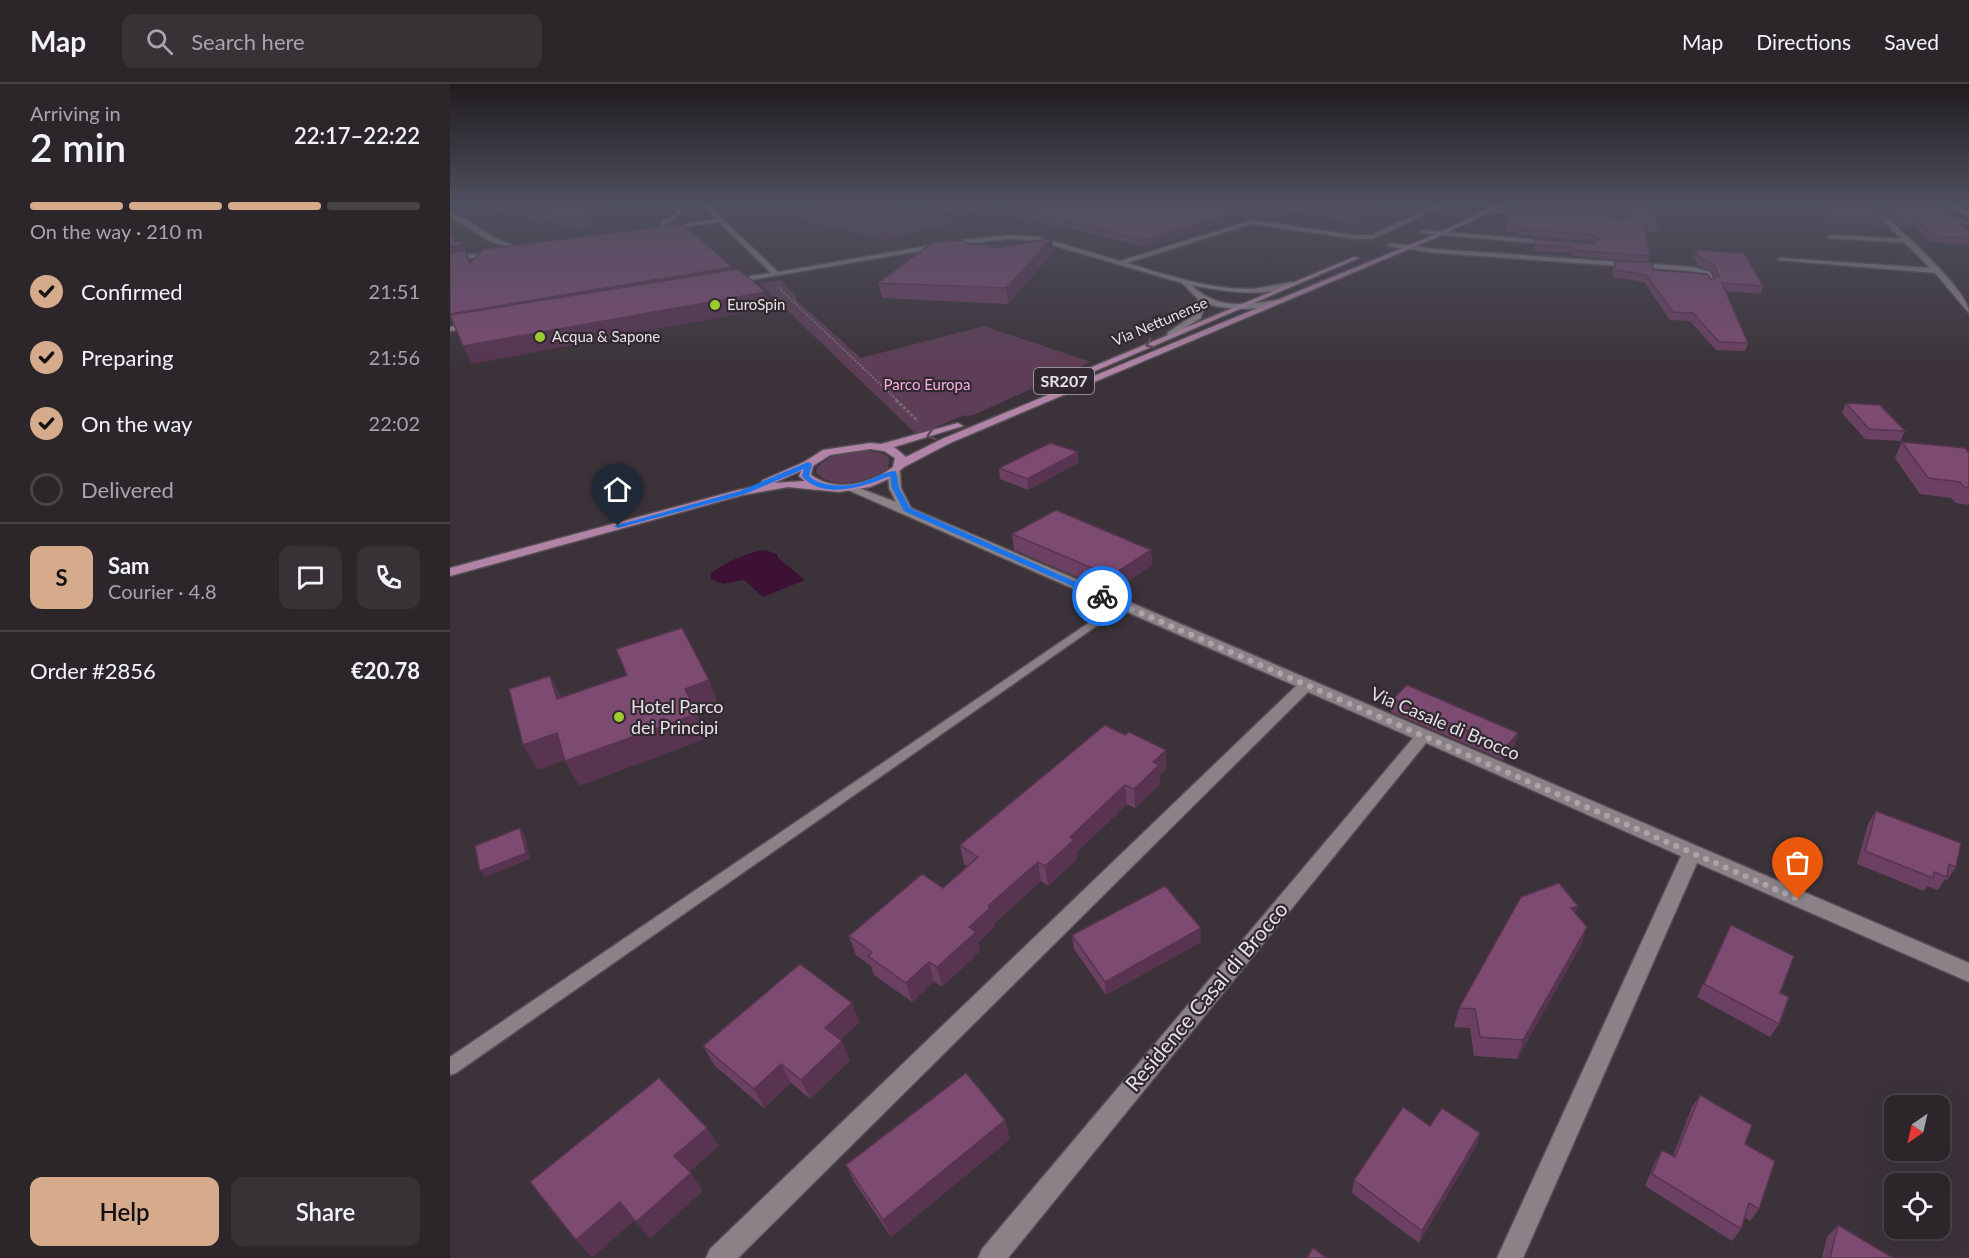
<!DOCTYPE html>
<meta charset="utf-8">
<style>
:root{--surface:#2c262b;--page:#383237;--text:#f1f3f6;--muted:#a6a5a9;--line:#484347;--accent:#d6ab8b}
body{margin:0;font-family:Lato,sans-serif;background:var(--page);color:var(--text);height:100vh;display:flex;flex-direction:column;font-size:22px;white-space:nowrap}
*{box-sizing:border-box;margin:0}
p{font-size:20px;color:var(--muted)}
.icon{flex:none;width:33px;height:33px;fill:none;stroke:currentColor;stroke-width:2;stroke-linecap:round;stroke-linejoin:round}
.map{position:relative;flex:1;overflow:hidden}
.drawer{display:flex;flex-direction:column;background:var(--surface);width:450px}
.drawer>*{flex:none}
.needle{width:39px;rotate:214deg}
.fabs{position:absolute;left:1434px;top:1011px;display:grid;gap:12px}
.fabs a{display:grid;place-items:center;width:66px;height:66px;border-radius:12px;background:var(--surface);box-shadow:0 6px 24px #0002,0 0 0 2px var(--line);font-size:30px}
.pin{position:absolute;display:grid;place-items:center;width:51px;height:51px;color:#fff;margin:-62px -26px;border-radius:50% 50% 50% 0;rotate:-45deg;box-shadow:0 0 6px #0007}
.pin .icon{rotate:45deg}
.courier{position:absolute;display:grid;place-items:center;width:60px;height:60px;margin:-30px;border:4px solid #1a73e8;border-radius:50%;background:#fff;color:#222;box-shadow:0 2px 8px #0007}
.summary em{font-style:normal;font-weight:600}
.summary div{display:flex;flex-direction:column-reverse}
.summary{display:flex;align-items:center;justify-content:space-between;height:102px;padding:0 30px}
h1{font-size:39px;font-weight:600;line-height:45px}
.bar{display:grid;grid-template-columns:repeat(4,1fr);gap:9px 6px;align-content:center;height:72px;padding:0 30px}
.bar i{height:8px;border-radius:4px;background:var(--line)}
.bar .current{background:var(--accent)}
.bar p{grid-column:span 4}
.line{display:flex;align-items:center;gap:15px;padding:0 30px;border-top:2px solid var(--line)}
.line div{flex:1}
.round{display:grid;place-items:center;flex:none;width:63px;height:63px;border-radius:12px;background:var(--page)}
ol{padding:0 30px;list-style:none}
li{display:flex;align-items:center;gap:18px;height:66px}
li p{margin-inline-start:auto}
li .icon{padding:6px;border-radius:50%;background:var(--accent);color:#111;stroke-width:4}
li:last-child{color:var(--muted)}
li i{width:33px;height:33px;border:3px solid var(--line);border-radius:50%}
.cta{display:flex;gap:12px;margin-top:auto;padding:12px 30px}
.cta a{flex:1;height:69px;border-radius:12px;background:var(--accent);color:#111;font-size:24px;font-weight:600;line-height:69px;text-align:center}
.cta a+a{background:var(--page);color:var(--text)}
header{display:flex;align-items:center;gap:36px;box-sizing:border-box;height:84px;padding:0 30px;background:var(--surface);border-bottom:2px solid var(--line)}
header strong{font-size:28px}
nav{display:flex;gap:33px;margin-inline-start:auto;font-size:21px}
.search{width:420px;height:54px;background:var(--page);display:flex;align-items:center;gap:15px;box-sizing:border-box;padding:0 21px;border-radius:12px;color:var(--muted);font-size:22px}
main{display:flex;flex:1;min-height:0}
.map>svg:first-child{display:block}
.green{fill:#5e3e56}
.water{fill:#3d1035}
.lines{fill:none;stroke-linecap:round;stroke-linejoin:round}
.service-casing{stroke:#554f53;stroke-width:3}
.minor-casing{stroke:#554f53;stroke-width:3}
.primary-casing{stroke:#554f53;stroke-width:3}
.path-far2{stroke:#746d72;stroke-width:1.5;stroke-dasharray:2 1.5;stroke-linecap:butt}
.path-far1{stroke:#746d72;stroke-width:2;stroke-dasharray:2 1.5;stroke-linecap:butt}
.path{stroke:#746d72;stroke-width:3;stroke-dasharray:3 2;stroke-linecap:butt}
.service{fill:#8b8288;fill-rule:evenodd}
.minor{fill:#8b8288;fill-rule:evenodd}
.primary{fill:#b184a7;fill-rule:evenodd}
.rail{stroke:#979195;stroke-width:2;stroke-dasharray:5 3;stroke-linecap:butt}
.wall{fill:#6c4062}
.shaded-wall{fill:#583450}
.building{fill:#7d4b72;stroke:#583450;stroke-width:1.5}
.oneway{stroke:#5e4959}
.route{fill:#1a73e8}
.done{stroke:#aba5a9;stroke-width:6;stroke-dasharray:0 10.8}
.poi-dot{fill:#9cca32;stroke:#31292f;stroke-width:2}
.labels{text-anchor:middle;stroke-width:4.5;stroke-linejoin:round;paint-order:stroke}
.far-poi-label{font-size:15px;fill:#e7e2e5;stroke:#31292f;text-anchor:start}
.far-street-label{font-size:15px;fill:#e7e2e5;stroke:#31292f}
.far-park-label{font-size:15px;fill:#fcaee9;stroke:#31292f}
.shield{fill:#31292f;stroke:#b0aaae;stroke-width:1.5}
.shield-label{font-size:16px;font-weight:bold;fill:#e7e2e5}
.poi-label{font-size:18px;fill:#e7e2e5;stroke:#31292f;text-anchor:start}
.street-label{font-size:18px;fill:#e7e2e5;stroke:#31292f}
.near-street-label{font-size:21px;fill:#e7e2e5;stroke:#31292f}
</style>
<header>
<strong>Map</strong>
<div class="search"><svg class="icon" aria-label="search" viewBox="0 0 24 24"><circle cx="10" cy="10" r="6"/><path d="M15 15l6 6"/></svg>Search here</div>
<nav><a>Map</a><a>Directions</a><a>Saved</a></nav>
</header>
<main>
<section class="drawer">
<div class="summary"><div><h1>2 min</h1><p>Arriving in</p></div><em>22:17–22:22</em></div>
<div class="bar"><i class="current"></i><i class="current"></i><i class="current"></i><i></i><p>On the way · 210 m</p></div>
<ol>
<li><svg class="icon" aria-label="check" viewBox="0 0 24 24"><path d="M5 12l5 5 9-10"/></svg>Confirmed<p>21:51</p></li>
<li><svg class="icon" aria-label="check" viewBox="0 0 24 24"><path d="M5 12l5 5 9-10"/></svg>Preparing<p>21:56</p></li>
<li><svg class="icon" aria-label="check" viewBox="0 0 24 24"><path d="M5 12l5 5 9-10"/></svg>On the way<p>22:02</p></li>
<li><i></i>Delivered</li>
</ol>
<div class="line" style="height:108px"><b class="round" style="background:var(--accent);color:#111">S</b><div><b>Sam</b><p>Courier · 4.8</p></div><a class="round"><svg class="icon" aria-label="chat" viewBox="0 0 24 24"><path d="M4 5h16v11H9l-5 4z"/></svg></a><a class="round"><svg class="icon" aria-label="phone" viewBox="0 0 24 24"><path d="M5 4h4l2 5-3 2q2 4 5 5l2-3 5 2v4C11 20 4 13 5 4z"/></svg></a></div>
<div class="line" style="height:78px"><div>Order #2856</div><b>€20.78</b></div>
<div class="cta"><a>Help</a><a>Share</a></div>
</section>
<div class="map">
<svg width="1519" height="1174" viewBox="0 0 1519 1174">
<rect width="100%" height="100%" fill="#3b3339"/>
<g class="green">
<path d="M367,121H446L511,135L436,156L331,129Z"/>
<path d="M467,121H551L513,131Z"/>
<path d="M330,196L347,213L345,215L411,274L534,242L641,278L523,331L512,332L467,351L310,200Z"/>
<path d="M415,366L434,370L439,374L438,384C422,397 381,408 366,388L367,383L380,373Z"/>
</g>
<path class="water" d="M315,466L327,470L328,474L355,496L313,513L294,496L273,500L261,495V490C271,480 301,467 315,466Z"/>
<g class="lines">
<g class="service-casing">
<g id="service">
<path d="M219,121H224L232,129L216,140L213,146H209L212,138L227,129Z"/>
<path d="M1380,151L1457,155L1460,157L1457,159L1378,154Z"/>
<path d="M671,517L676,520L675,522L6,989L0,991V973Z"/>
</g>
</g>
<g class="minor-casing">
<g id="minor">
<path d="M252,121H258L328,188L511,156L561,151L589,153L670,177L802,136L904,151H922L986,121H994L923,155H904L802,140L677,179C717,191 758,205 800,205C814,204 829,200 842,198L846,200C819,215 770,207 741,201C768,226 793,221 827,216L831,218C815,228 773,226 755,219L751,234L721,253L717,250L718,248L744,231L748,215L732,199L588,157L561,155L511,160L277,200V196L321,189L269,138L214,146L211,144L266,135Z"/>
<path d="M1418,121H1424C1444,141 1519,205 1519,229L1485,189L1327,176L1330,174L1480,184Z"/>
<path d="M1496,121H1504L1519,128V132Z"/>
<path d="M1039,125L1078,127L1081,129L1037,128Z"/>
<path d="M0,128L18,137L46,155L65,162L62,164L41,158L0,132Z"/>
<path d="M972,146L1104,157L1107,159L1104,161L970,149Z"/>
<path d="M939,159L986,165L1242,183L1260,188L1265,198L1258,200L1254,191L1241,187L986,169L937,162Z"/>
<path d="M50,167L48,170L0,177V173Z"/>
<path d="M26,239L30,241L29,243L0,247V243Z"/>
<path d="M444,385L450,388L451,404L461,424L1519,879V898L1247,779L1073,1174H1047L1231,772L976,659L558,1174H528L532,1165L963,654L858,608L288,1174H256L260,1165L846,602L391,403L393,401H401L446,418L439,404L438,388Z"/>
</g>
</g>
<g class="primary-casing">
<g id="primary">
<path d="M1046,121H1054L990,152L500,359L454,383L443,393L420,403L389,408L338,403L293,411L0,492V484L288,406L314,401L311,398L313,396L354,378L373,366L420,359L431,360L508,339L513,342L444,363L456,373L492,355L986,150ZM420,365L434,367L445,374L443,383C420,400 386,409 361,391L363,382L380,371ZM351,387L349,392L355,397L324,399Z"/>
<path d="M904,173L909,174L638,290L630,288Z"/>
</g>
</g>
<path class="path-far2" d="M328,203L333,207"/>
<path class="path-far1" d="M331,206L448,317"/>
<path class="path" d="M446,316L468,337"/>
<use href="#service" class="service"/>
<use href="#minor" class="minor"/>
<use href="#primary" class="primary"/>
<path class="rail" d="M1478,121L1519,140"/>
</g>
<g class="wall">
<path d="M16,121H159L135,146Z"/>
<path d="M823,121H940L904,137L823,124Z"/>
<path d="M1060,121H1204L1209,144L1208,149L1195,148L1200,172L1198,178L1122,172V169L1084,166V160L1085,155L1144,160L1145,158L1143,157L1067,151L1068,148L1056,147L1059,126L1177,134L1179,133L1176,131L1060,124Z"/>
<path d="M1363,121H1414L1436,135L1433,141L1378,139Z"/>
<path d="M1426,121H1492L1516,141L1515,144L1519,147V161L1479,158L1464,142L1449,141Z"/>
<path d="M1512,121H1519V124Z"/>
<path d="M560,124H819L695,163L561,131Z"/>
<path d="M602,154L603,168L558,220L432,214L428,199L520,160L546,164Z"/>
<path d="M1246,166L1313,202L1311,210L1275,207L1298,259L1295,267L1266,266L1240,237L1220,236L1194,198L1163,193V184L1165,177L1203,186L1261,195L1265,193L1262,187L1248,182L1244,173Z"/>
<path d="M1396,319L1455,347L1450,357L1415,355L1392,329Z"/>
<path d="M1452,358L1519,369V421L1506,419L1501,414L1470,410L1445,374Z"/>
<path d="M628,368V379L578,406L550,395L549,384Z"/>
<path d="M562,450L701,466L702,481L662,508L564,466Z"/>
<path d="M943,615L1068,649L1064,661L1053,676L941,628Z"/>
<path d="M675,651L716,666V685L710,691V700L685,724L677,720L626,769L627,775L598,802L591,797L544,840V843L528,859L530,867L492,903L484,897L462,918L424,891L421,882L406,871L399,852L493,804L518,783L514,780L510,761Z"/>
<path d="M1426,727L1506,783L1497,796L1495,795L1488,806L1477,802L1474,807L1407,780L1418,740Z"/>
<path d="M1126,829L1137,843L1130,863L1067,975L1024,972L1020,944L1004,943L1009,924Z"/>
<path d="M1281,841L1329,940L1320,953L1247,913Z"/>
<path d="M751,844V858L656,911L624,865L622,851Z"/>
<path d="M410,938L390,956L400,976L360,1015L341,999L314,1024L264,981L253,962Z"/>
<path d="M1250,1011L1309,1125L1300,1137L1294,1133L1291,1145L1282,1157L1195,1102L1205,1078L1212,1066L1223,1072L1242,1023Z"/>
<path d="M980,1042L1030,1049L1026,1062L969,1159L902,1109L904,1096Z"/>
<path d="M560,1055L441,1153L405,1099L396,1081Z"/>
<path d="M1388,1141L1443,1174H1372L1377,1153Z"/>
</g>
<g class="shaded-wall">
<path d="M148,121H159L135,146L132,137Z"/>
<path d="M809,121H820L819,124L695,163V156Z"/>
<path d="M920,121H940L904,137L905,128Z"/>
<path d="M0,145L6,161L12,160L24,188L0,171Z"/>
<path d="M602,154L603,168L558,220L556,204Z"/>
<path d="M282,183L285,193L0,236V227Z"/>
<path d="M316,208L320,224L22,280L13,262Z"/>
<path d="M628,368V379L578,406L577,395Z"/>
<path d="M701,466L702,481L662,508L661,492Z"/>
<path d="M100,592L113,616L107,615Z"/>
<path d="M259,596L269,621L246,629L235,605Z"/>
<path d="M247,630L258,654L129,702L115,677Z"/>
<path d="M107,649L120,674L88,686L73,661Z"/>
<path d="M1068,649L1064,661L1053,676L1056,663Z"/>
<path d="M716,666V685L710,691V700L685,724L684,705L703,678Z"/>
<path d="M675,701L677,720L626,769L627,775L598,802L595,782L620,753Z"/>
<path d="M70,744L75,751L80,775L35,793L30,787Z"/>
<path d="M588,778L591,797L544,840V843L528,859L530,867L492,903L487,883L519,843L538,822Z"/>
<path d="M1128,822L1121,841V824Z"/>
<path d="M1137,843L1130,863L1067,975L1073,956Z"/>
<path d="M751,844V858L656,911L655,898Z"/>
<path d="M479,878L484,897L462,918L456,899Z"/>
<path d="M402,919L410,938L383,963L375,944Z"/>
<path d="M392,957L400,976L360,1015L351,996Z"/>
<path d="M331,980L341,999L314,1024L304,1005Z"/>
<path d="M555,1036L560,1055L441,1153L433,1136Z"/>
<path d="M257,1044L269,1062L237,1090L224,1072Z"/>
<path d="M1030,1049L1026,1062L969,1159L972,1147Z"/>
<path d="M241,1089L253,1107L200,1155L186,1138Z"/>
<path d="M170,1118L185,1136L142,1174L126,1156Z"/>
</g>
<g class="building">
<path d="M52,121H148L132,137Z"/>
<path d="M566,121H809L695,156L560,124Z"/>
<path d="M861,121H920L905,128Z"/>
<path d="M1098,121H1204L1209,144L1194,142L1200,172L1123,166V163L1085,161V155L1144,160L1149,155L1144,151L1068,145L1069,143L1057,142L1059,126L1177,134L1182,129L1177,126Z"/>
<path d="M1370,121H1414L1423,122L1436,135L1380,133Z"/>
<path d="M1435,121H1492L1516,141H1512L1519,147V154L1482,152L1466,136L1451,135Z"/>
<path d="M233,140L282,183L0,230V169L15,167L20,179L34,165Z"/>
<path d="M0,146L5,158L11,157L12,160L0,162Z"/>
<path d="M602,154L556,204L428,199L482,159L511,156L520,160L538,161L546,164Z"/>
<path d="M1246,166L1294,169L1313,202L1272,199L1298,259L1269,258L1243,229L1223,228L1196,191L1165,186V177L1202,179L1203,186L1257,190L1261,195L1269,192L1264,180L1250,175Z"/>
<path d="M288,185L316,208L13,262L0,231Z"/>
<path d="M1396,319L1430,321L1455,347L1419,345Z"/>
<path d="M1452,358L1515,364L1519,369V404L1514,403L1510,398L1478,394Z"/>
<path d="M600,359L628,368L577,395L549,384Z"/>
<path d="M606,426L701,466L661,492L562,450Z"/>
<path d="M232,544L259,596L235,605L247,630L115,677L107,649L73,661L59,605L100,592L107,615L177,591L166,565Z"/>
<path d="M957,601L1068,649L1056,663L943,615Z"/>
<path d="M655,641L675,651L679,648L716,666L703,678L709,681L684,705L675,701L620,753L624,756L595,782L588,778L538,822L540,824L519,843L526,848L487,883L479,878L456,899L418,872L422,868L399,852L472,790L493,804L528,773L510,761Z"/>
<path d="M1426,727L1511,759L1506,783L1499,780L1497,793L1484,788L1483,794L1415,767Z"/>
<path d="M70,744L76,769L30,787L25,762Z"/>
<path d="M1109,799L1128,822L1121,824L1137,843L1073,956L1030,953L1025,925L1009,924L1071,813Z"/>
<path d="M715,802L751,844L655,898L622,851Z"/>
<path d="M1281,841L1344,872L1330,909L1339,913L1329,940L1254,900Z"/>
<path d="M350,880L402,919L375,944L392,957L351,996L331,980L304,1005L253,962Z"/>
<path d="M516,989L555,1036L433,1136L396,1081Z"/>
<path d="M209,994L257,1044L224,1072L241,1089L186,1138L170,1118L126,1156L80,1098Z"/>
<path d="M1250,1011L1302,1041L1295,1060L1325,1077L1309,1125L1299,1119L1291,1145L1202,1090L1212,1066L1225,1073Z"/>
<path d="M953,1023L980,1042L992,1024L1030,1049L972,1147L904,1096Z"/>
<path d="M1388,1141L1443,1174H1380Z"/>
<path d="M863,1164L877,1174H857Z"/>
</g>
<defs><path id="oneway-chevron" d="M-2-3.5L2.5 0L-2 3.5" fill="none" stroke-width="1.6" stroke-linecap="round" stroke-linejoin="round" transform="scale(1.5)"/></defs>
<g class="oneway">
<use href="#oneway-chevron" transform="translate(700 260) rotate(156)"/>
<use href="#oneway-chevron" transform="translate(481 351) rotate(162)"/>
</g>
<linearGradient id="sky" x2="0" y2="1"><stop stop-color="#201c1f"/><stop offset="0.42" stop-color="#4f505f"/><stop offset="1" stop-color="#4f505f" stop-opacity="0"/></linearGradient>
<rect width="1519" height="285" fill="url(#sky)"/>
<path class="route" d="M358,378L362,380L359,392C370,403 395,403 410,399C422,396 434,387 446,387L449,404L460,424L657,512L649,514L454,427L442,404L440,392C415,402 373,417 352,392L354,385L295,410L168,444L164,442L290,407Z"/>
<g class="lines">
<path class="done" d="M652,512L1348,815"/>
</g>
<g class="poi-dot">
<circle cx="265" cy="221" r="6"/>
<circle cx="90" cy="253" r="6"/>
<circle cx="169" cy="633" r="6"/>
</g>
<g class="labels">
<g class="far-poi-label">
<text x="277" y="226">EuroSpin</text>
<text x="102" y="258">Acqua &amp; Sapone</text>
</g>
<g class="far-street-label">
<text transform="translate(710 238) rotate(-23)" y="5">Via Nettunense</text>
</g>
<g class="far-park-label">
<text x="477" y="306">Parco Europa</text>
</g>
<rect class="shield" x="584" y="284" width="60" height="26" rx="4.5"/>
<g class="shield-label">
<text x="614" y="303">SR207</text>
</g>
<g class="poi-label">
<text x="181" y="629">Hotel Parco<tspan x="181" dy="21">dei Principi</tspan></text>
</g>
<g class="street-label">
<text transform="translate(995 640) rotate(23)" y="6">Via Casale di Brocco</text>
</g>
<g class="near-street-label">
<text transform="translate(757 913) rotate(-50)" y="7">Residence Casal di Brocco</text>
</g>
</g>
</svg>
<div class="fabs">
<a><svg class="needle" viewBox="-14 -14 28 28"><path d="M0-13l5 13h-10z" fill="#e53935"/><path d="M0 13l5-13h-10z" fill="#a6a5a9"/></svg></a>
<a><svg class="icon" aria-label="locate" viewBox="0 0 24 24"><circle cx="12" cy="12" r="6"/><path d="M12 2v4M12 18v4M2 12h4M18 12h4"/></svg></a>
</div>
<div class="pin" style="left:1348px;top:815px;background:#ea580c"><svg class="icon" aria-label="bag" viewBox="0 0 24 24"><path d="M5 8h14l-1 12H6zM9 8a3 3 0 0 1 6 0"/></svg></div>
<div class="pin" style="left:168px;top:442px;background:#1f2937"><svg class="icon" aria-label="home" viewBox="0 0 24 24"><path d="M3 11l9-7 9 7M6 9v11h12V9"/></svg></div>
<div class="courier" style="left:652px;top:512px"><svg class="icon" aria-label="bike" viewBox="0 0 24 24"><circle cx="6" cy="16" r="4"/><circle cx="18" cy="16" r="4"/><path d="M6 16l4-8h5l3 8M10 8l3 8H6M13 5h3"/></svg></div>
</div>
</main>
